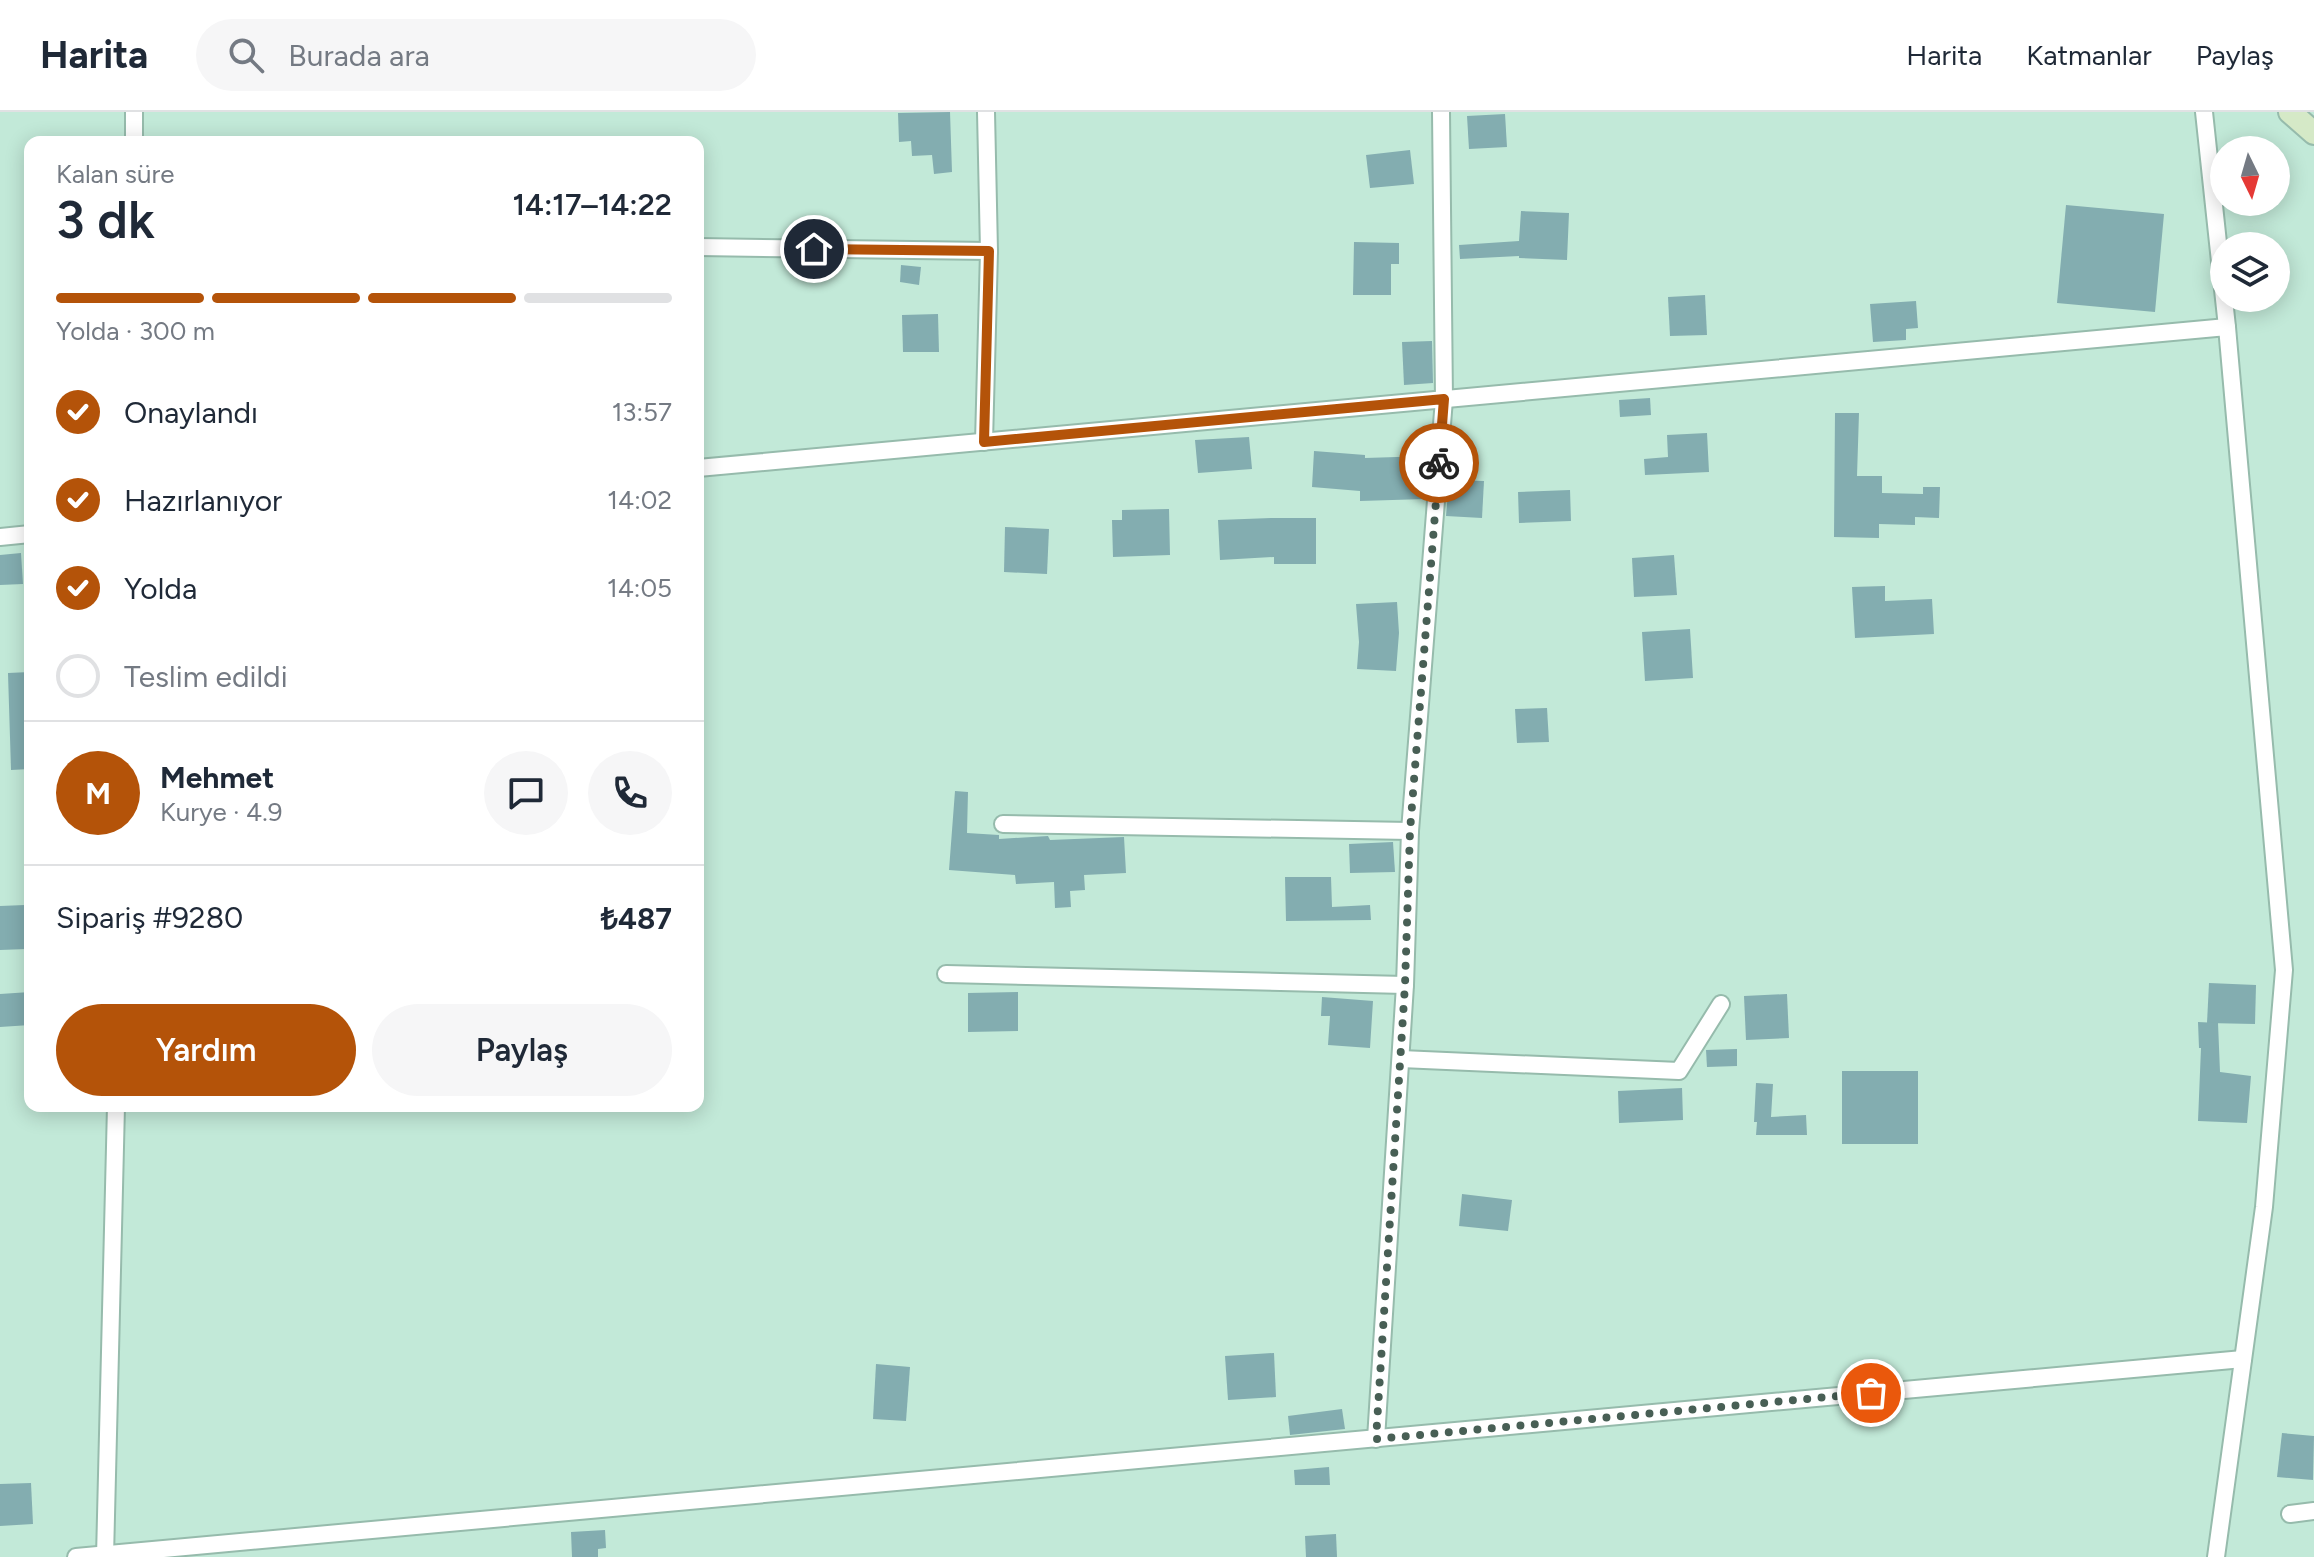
<!DOCTYPE html>
<html lang="tr">
<meta charset="utf-8">
<style>
:root{--surface:#fff;--page:#f6f6f7;--text:#1f2937;--muted:#747a83;--line:#e0e1e3;--accent:#b45309}
body{margin:0;font-family:Figtree,sans-serif;background:var(--page);color:var(--text);height:100vh;display:flex;flex-direction:column;font-size:30px;white-space:nowrap}
*{box-sizing:border-box;margin:0}
p{font-size:26px;color:var(--muted)}
.icon{flex:none;width:44px;height:44px;fill:none;stroke:currentColor;stroke-width:2;stroke-linecap:round;stroke-linejoin:round}
.map{position:relative;flex:1;overflow:hidden}
.drawer{position:absolute;left:24px;top:24px;width:680px;height:976px;display:flex;flex-direction:column;background:var(--surface);border-radius:16px;box-shadow:0 4px 20px #0003}
.drawer>*{flex:none}
.needle{width:52px;rotate:175deg}
.tools{position:absolute;left:2210px;top:24px;display:grid;gap:16px}
.tools a{display:grid;place-items:center;width:80px;height:80px;border-radius:50%;background:var(--surface);box-shadow:0 4px 20px #0003;font-size:40px}
.pin{position:absolute;display:grid;place-items:center;width:68px;height:68px;color:#fff;margin:-34px;border:4px solid #fff;border-radius:50%;box-shadow:0 2px 8px #0007}
.courier{position:absolute;display:grid;place-items:center;width:80px;height:80px;margin:-40px;border:6px solid #b45309;border-radius:50%;background:#fff;color:#222;box-shadow:0 2px 10px #0007}
.summary em{font-style:normal;font-weight:600}
.summary div{display:flex;flex-direction:column-reverse}
.summary{display:flex;align-items:center;justify-content:space-between;height:136px;padding:0 32px}
h1{font-size:52px;font-weight:600;line-height:60px}
.bar{display:grid;grid-template-columns:repeat(4,1fr);gap:12px 8px;align-content:center;height:96px;padding:0 32px}
.bar i{height:10px;border-radius:6px;background:var(--line)}
.bar .selected{background:var(--accent)}
.bar p{grid-column:span 4}
.line{display:flex;align-items:center;gap:20px;padding:0 32px;border-top:2px solid var(--line)}
.line div{flex:1}
.round{display:grid;place-items:center;flex:none;width:84px;height:84px;border-radius:42px;background:var(--page)}
ol{padding:0 32px;list-style:none}
li{display:flex;align-items:center;gap:24px;height:88px}
li p{margin-inline-start:auto}
li .icon{padding:8px;border-radius:50%;background:var(--accent);color:#fff;stroke-width:4}
li:last-child{color:var(--muted)}
li i{width:44px;height:44px;border:4px solid var(--line);border-radius:50%}
.cta{display:flex;gap:16px;margin-top:auto;padding:16px 32px}
.cta a{flex:1;height:92px;border-radius:48px;background:var(--accent);color:#fff;font-size:32px;font-weight:600;line-height:92px;text-align:center}
.cta a+a{background:var(--page);color:var(--text)}
header{display:flex;align-items:center;gap:48px;box-sizing:border-box;height:112px;padding:0 40px;background:var(--surface);border-bottom:2px solid var(--line)}
header strong{font-size:38px}
nav{display:flex;gap:44px;margin-inline-start:auto;font-size:28px}
.search{width:560px;height:72px;background:var(--page);display:flex;align-items:center;gap:20px;box-sizing:border-box;padding:0 28px;border-radius:44px;color:var(--muted);font-size:30px}
.map>svg:first-child{display:block}
.building{fill:#83adb0}
.lines{fill:none;stroke-linecap:round;stroke-linejoin:round}
.street-casing{stroke:#96bbac;stroke-width:20}
.secondary-casing{stroke:#96bbac;stroke-width:26}
.street{stroke:#fff;stroke-width:16}
.secondary{stroke:#d5e9c7;stroke-width:22}
.done{stroke:#485f55;stroke-width:8;stroke-dasharray:0 14.4}
.route{stroke:#b45309;stroke-width:10}
</style>
<header>
<strong>Harita</strong>
<div class="search"><svg class="icon" aria-label="search" viewBox="0 0 24 24"><circle cx="10" cy="10" r="6"/><path d="M15 15l6 6"/></svg>Burada ara</div>
<nav><a>Harita</a><a>Katmanlar</a><a>Paylaş</a></nav>
</header>
<div class="map">
<svg width="2314" height="1445" viewBox="0 0 2314 1445">
<rect width="100%" height="100%" fill="#c2e9d8"/>
<g class="building">
<path d="M950,0L952,60L934,62L932,43L912,44L911,29L899,30L898,1Z"/>
<path d="M1505,2L1507,35L1469,37L1467,4Z"/>
<path d="M1410,38L1414,72L1370,76L1366,43Z"/>
<path d="M2066,93L2164,102L2155,200L2057,191Z"/>
<path d="M1521,99L1569,101L1567,148L1519,146V144L1460,147L1459,133L1519,129Z"/>
<path d="M1354,130L1399,131V152H1391V183H1353Z"/>
<path d="M901,153L921,155L919,173L900,170Z"/>
<path d="M1705,183L1707,223L1670,224L1668,185Z"/>
<path d="M1916,189L1918,216L1906,217V228L1873,230L1870,192Z"/>
<path d="M938,202L939,240H903L902,203Z"/>
<path d="M1432,229L1433,271L1404,273L1402,230Z"/>
<path d="M1650,286L1651,303L1620,305L1619,288Z"/>
<path d="M1835,301H1859L1857,364H1882V381L1923,382V375H1940L1939,406L1915,405V413L1879,412V426L1834,425Z"/>
<path d="M1707,321L1709,360L1645,363L1644,347L1668,345L1667,323Z"/>
<path d="M1249,325L1252,357L1198,361L1195,328Z"/>
<path d="M1314,339L1365,343V346L1428,344L1425,387L1360,389V379L1312,375Z"/>
<path d="M1449,368L1484,369L1482,406L1446,404Z"/>
<path d="M1570,378L1571,409L1519,411L1518,380Z"/>
<path d="M1169,397L1170,443L1113,445L1112,408H1122V398Z"/>
<path d="M1271,406H1316V452H1274V445L1220,448L1218,408Z"/>
<path d="M1005,415L1049,417L1047,462L1004,460Z"/>
<path d="M21,441L23,472L0,473V443Z"/>
<path d="M1674,443L1677,483L1634,485L1632,446Z"/>
<path d="M1885,474V489L1932,487L1934,522L1855,526L1852,475Z"/>
<path d="M1397,490L1399,521L1396,559L1357,557L1359,530L1356,492Z"/>
<path d="M1690,517L1693,566L1645,569L1642,520Z"/>
<path d="M30,560V657L11,658L8,561Z"/>
<path d="M1547,596L1549,630L1517,631L1515,597Z"/>
<path d="M955,679L968,680L967,721L999,723V727L1048,724L1050,728L1124,725L1126,761L1084,763L1085,778L1070,779L1071,795L1055,796L1054,770L1016,772L1015,763L949,758Z"/>
<path d="M1393,730L1395,760L1350,761L1349,732Z"/>
<path d="M1285,765H1331L1332,795L1370,793L1371,808L1286,809Z"/>
<path d="M25,793L27,837L0,838V794Z"/>
<path d="M2209,871L2256,873L2255,912L2207,911Z"/>
<path d="M30,880V913L0,915V882Z"/>
<path d="M1018,880V919L968,920V881Z"/>
<path d="M1787,882L1789,926L1746,928L1744,884Z"/>
<path d="M1322,885L1373,889L1370,936L1328,933L1330,904H1321Z"/>
<path d="M2198,910L2218,911L2220,960L2251,964L2247,1011L2198,1009L2201,936H2199Z"/>
<path d="M1737,937V954L1707,955L1706,938Z"/>
<rect x="1842" y="959" width="76" height="73"/>
<path d="M1756,971L1773,972L1771,1005L1806,1003L1807,1023H1756L1757,1010H1754Z"/>
<path d="M1682,976L1683,1008L1619,1011L1618,979Z"/>
<path d="M1462,1082L1512,1088L1508,1119L1459,1114Z"/>
<path d="M1274,1241L1276,1285L1228,1288L1225,1244Z"/>
<path d="M876,1252L910,1255L906,1309L873,1307Z"/>
<path d="M1342,1297L1345,1317L1290,1323L1288,1304Z"/>
<path d="M2282,1321L2314,1324L2313,1368L2277,1365Z"/>
<path d="M1329,1355L1330,1373H1295L1294,1358Z"/>
<path d="M31,1371L33,1412L0,1414V1372Z"/>
<path d="M605,1418L606,1436L598,1437V1445H572L571,1420Z"/>
<path d="M1336,1422L1337,1445H1306L1305,1424Z"/>
</g>
<g class="lines">
<g class="street-casing">
<g id="street">
<path d="M134,0V30"/>
<path d="M2204,0L2227,215L2284,858L2264,1095L2216,1445"/>
<path d="M698,135L989,139"/>
<path d="M984,330L989,139L986,0"/>
<path d="M698,356L2227,215"/>
<path d="M0,425L30,422"/>
<path d="M1003,712L1410,719"/>
<path d="M946,862L1405,873"/>
<path d="M1401,947L1679,959L1721,892"/>
<path d="M1376,1327L1405,873L1410,719L1444,287L1441,0"/>
<path d="M2290,1402L2314,1399"/>
<path d="M76,1445L2243,1247"/>
<path d="M105,1445L116,994"/>
</g>
</g>
<g class="secondary-casing">
<path id="secondary" d="M2290,0L2314,21"/>
</g>
<use href="#street" class="street"/>
<use href="#secondary" class="secondary"/>
</g>
<g class="lines">
<path class="done" d="M1439,351L1410,719L1405,873L1376,1327L1871,1281"/>
<path class="route" d="M814,137L989,139L984,330L1444,287L1439,351"/>
</g>
</svg>
<div class="tools">
<a><svg class="needle" viewBox="-14 -14 28 28"><path d="M0-13l5 13h-10z" fill="#e53935"/><path d="M0 13l5-13h-10z" fill="#747a83"/></svg></a>
<a><svg class="icon" aria-label="layers" viewBox="0 0 24 24"><path d="M12 4l9 5-9 5-9-5zM3 14l9 5 9-5"/></svg></a>
</div>
<div class="pin" style="left:1871px;top:1281px;background:#ea580c"><svg class="icon" aria-label="bag" viewBox="0 0 24 24"><path d="M5 8h14l-1 12H6zM9 8a3 3 0 0 1 6 0"/></svg></div>
<div class="pin" style="left:814px;top:137px;background:#1f2937"><svg class="icon" aria-label="home" viewBox="0 0 24 24"><path d="M3 11l9-7 9 7M6 9v11h12V9"/></svg></div>
<div class="courier" style="left:1439px;top:351px"><svg class="icon" aria-label="bike" viewBox="0 0 24 24"><circle cx="6" cy="16" r="4"/><circle cx="18" cy="16" r="4"/><path d="M6 16l4-8h5l3 8M10 8l3 8H6M13 5h3"/></svg></div>
<section class="drawer">
<div class="summary"><div><h1>3 dk</h1><p>Kalan süre</p></div><em>14:17–14:22</em></div>
<div class="bar"><i class="selected"></i><i class="selected"></i><i class="selected"></i><i></i><p>Yolda · 300 m</p></div>
<ol>
<li><svg class="icon" aria-label="check" viewBox="0 0 24 24"><path d="M5 12l5 5 9-10"/></svg>Onaylandı<p>13:57</p></li>
<li><svg class="icon" aria-label="check" viewBox="0 0 24 24"><path d="M5 12l5 5 9-10"/></svg>Hazırlanıyor<p>14:02</p></li>
<li><svg class="icon" aria-label="check" viewBox="0 0 24 24"><path d="M5 12l5 5 9-10"/></svg>Yolda<p>14:05</p></li>
<li><i></i>Teslim edildi</li>
</ol>
<div class="line" style="height:144px"><b class="round" style="background:var(--accent);color:#fff">M</b><div><b>Mehmet</b><p>Kurye · 4.9</p></div><a class="round"><svg class="icon" aria-label="chat" viewBox="0 0 24 24"><path d="M4 5h16v11H9l-5 4z"/></svg></a><a class="round"><svg class="icon" aria-label="phone" viewBox="0 0 24 24"><path d="M5 4h4l2 5-3 2q2 4 5 5l2-3 5 2v4C11 20 4 13 5 4z"/></svg></a></div>
<div class="line" style="height:104px"><div>Sipariş #9280</div><b>₺487</b></div>
<div class="cta"><a>Yardım</a><a>Paylaş</a></div>
</section>
</div>
